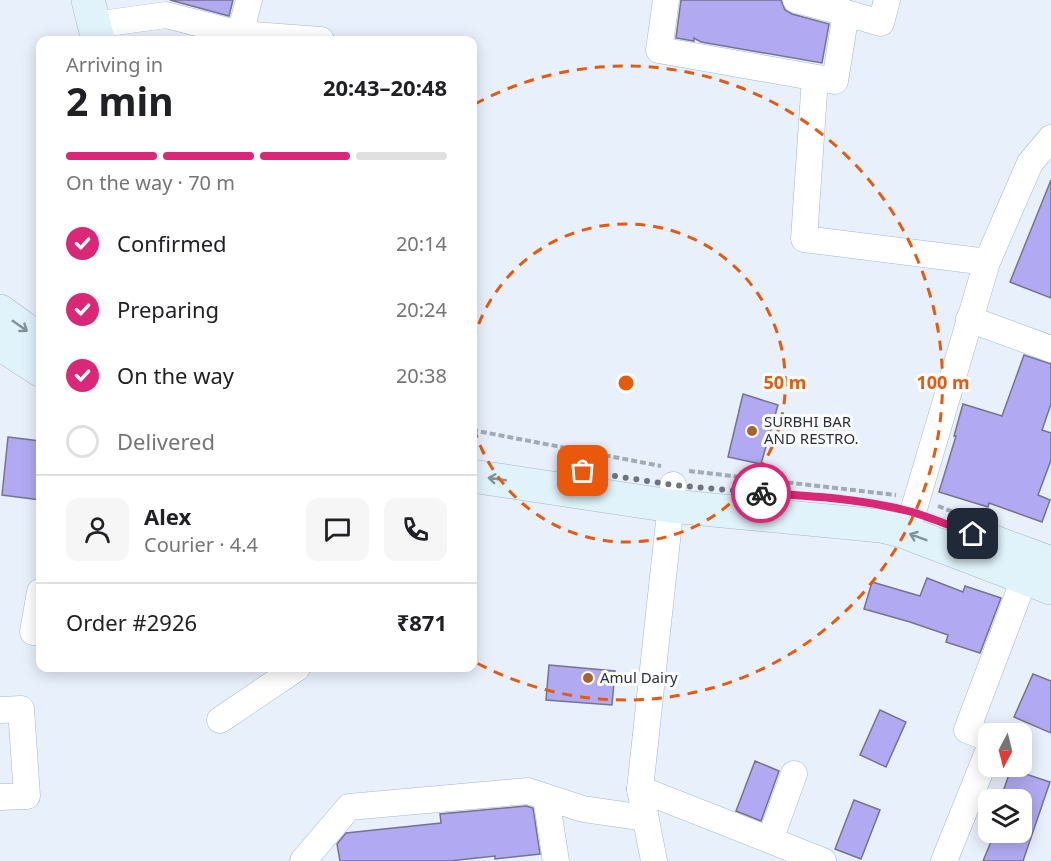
<!DOCTYPE html>
<meta charset="utf-8">
<style>
:root{--surface:#fff;--page:#f6f6f6;--text:#202124;--muted:#757577;--line:#e0e0e0;--accent:#db2777}
body{margin:0;font-family:"Noto Sans",sans-serif;background:var(--page);color:var(--text);height:100vh;display:flex;flex-direction:column;font-size:22px;white-space:nowrap}
*{box-sizing:border-box;margin:0}
p{font-size:20px;color:var(--muted)}
.icon{flex:none;width:33px;height:33px;fill:none;stroke:currentColor;stroke-width:2;stroke-linecap:round;stroke-linejoin:round}
.map{position:relative;flex:1;overflow:hidden}
.details{position:absolute;left:36px;top:36px;width:441px;height:636px;display:flex;flex-direction:column;background:var(--surface);border-radius:12px;box-shadow:0 3px 15px #0003}
.details>*{flex:none}
.needle{width:39px;rotate:187deg}
.tools{position:absolute;left:978px;top:723px;display:grid;gap:12px}
.tools a{display:grid;place-items:center;width:54px;height:54px;border-radius:12px;background:var(--surface);box-shadow:0 3px 15px #0003;font-size:30px}
.pin{position:absolute;display:grid;place-items:center;width:51px;height:51px;color:#fff;margin:-26px;border-radius:12px;box-shadow:0 3px 9px #0006}
.courier{position:absolute;display:grid;place-items:center;width:60px;height:60px;margin:-30px;border:4px solid #db2777;border-radius:50%;background:#fff;color:#222;box-shadow:0 2px 8px #0007}
.headline em{font-style:normal;font-weight:700}
.headline div{display:flex;flex-direction:column-reverse}
.headline{display:flex;align-items:center;justify-content:space-between;height:102px;padding:0 30px}
h1{font-size:39px;font-weight:700;line-height:45px}
.bar{display:grid;grid-template-columns:repeat(4,1fr);gap:9px 6px;align-content:center;height:72px;padding:0 30px}
.bar i{height:8px;border-radius:4px;background:var(--line)}
.bar .on{background:var(--accent)}
.bar p{grid-column:span 4}
.line{display:flex;align-items:center;gap:15px;padding:0 30px;border-top:2px solid var(--line)}
.line div{flex:1}
.round{display:grid;place-items:center;flex:none;width:63px;height:63px;border-radius:12px;background:var(--page)}
ol{padding:0 30px;list-style:none}
li{display:flex;align-items:center;gap:18px;height:66px}
li p{margin-inline-start:auto}
li .icon{padding:6px;border-radius:50%;background:var(--accent);color:#fff;stroke-width:4}
li:last-child{color:var(--muted)}
li i{width:33px;height:33px;border:3px solid var(--line);border-radius:50%}
.map>svg:first-child{display:block}
.building{fill:#b1aaf2;stroke:#767390;stroke-width:1.5}
.lines{fill:none;stroke-linecap:round;stroke-linejoin:round}
.street-casing{stroke:#a4b7d2;stroke-width:27}
.secondary-casing{stroke:#a4b7d2;stroke-width:34}
.path{stroke:#a2aab5;stroke-width:4;stroke-dasharray:6 3;stroke-linecap:butt}
.street{stroke:#fff;stroke-width:26}
.secondary{stroke:#e0f2fa;stroke-width:33}
.oneway{stroke:#84929a}
.done{stroke:#6c747f;stroke-width:6;stroke-dasharray:0 10.8}
.route{stroke:#db2777;stroke-width:8}
.ring{fill:none;stroke:#e8590c;stroke-width:3;stroke-dasharray:10 8}
.poi-dot{fill:#a66331;stroke:#fdfdfd;stroke-width:2}
.labels{text-anchor:middle;stroke-width:6;stroke-linejoin:round;paint-order:stroke}
.poi-label{font-size:15px;fill:#29313b;stroke:#fdfdfd;text-anchor:start}
.centre{fill:#e8590c;stroke:#fdfdfd;stroke-width:3}
.ring-label{font-size:18px;text-anchor:middle;font-weight:bold;fill:#e8590c;stroke:#fdfdfd;stroke-width:6;stroke-linejoin:round;paint-order:stroke}
</style>
<div class="map">
<svg width="1051" height="861" viewBox="0 0 1051 861">
<rect width="100%" height="100%" fill="#e8f0fc"/>
<g class="building">
<path d="M170,0H233L229,16Z"/>
<path d="M681,0H781L785,10L792,14L829,24L822,63L701,42L694,38V41L676,38Z"/>
<path d="M1051,180V298L1010,282Z"/>
<path d="M1024,355L1051,364V404L1042,430L1051,433V460L1038,495L1050,500L1042,522L989,503L988,507L939,492L956,436H954L963,404L1002,416Z"/>
<path d="M743,394L778,405L761,464L728,457Z"/>
<path d="M8,437L40,441V500L2,495Z"/>
<path d="M927,578L963,592L965,586L1001,598L980,653L946,642L948,635L910,622L864,609L872,582L920,596Z"/>
<path d="M549,665L615,671L612,705L546,700Z"/>
<path d="M1033,674L1051,681V733L1014,717Z"/>
<path d="M880,710L906,722L886,767L860,755Z"/>
<path d="M755,761L779,771L761,821L736,811Z"/>
<path d="M1011,769L1050,782L1023,861H983L995,832H1022V800H1000Z"/>
<path d="M854,800L880,810L861,859L835,849Z"/>
<path d="M526,806L533,808L540,854L495,859V856L449,861H340L337,844L346,833L441,823L440,814Z"/>
</g>
<g class="lines">
<g class="street-casing">
<g id="street">
<path d="M666,0L659,50L835,81L846,13L881,23L887,0"/>
<path d="M796,0L846,13"/>
<path d="M94,25L166,15L240,34L321,40"/>
<path d="M240,34L249,0"/>
<path d="M815,78L804,239L987,262"/>
<path d="M969,319L1051,349"/>
<path d="M913,512L987,262L1030,163L1051,138"/>
<path d="M40,592L33,632L40,633"/>
<path d="M0,710L21,709L27,796L0,797"/>
<path d="M220,720L297,668"/>
<path d="M988,738L967,730L1031,561"/>
<path d="M640,789L823,861"/>
<path d="M546,797L556,861"/>
<path d="M770,840L794,774"/>
<path d="M303,861L349,807L528,791L583,809L645,818"/>
<path d="M654,861L640,789L673,485"/>
<path d="M944,861L988,752"/>
</g>
</g>
<g class="secondary-casing">
<g id="secondary">
<path d="M88,0L98,40"/>
<path d="M0,311L40,340"/>
<path d="M0,344L40,370"/>
<path d="M472,476L671,506L881,526L902,531L1051,588"/>
<path d="M970,533L1051,563"/>
</g>
</g>
<g class="path">
<path d="M472,430L661,466"/>
<path d="M689,471L896,495"/>
<path d="M938,506L956,513"/>
</g>
<use href="#street" class="street"/>
<use href="#secondary" class="secondary"/>
</g>
<defs><path id="oneway-shaft" d="M-6 0H5M1.5-3L5.5 0L1.5 3" fill="none" stroke-width="1.6" stroke-linecap="round" stroke-linejoin="round" transform="scale(1.5)"/></defs>
<g class="oneway">
<use href="#oneway-shaft" transform="translate(20 326) rotate(35)"/>
<use href="#oneway-shaft" transform="translate(497 479) rotate(-172)"/>
<use href="#oneway-shaft" transform="translate(918 537) rotate(-159)"/>
</g>
<g class="lines">
<path class="done" d="M583,471L673,485L761,493"/>
<path class="route" d="M761,493C811,496 863,499 912,512C932,518 953,527 973,534"/>
</g>
<g class="ring">
<path d="M473 341A159 159 0 1 1 473 425"/>
<path d="M475 104A317 317 0 1 1 475 662"/>
</g>
<g class="poi-dot">
<circle cx="752" cy="431" r="6"/>
<circle cx="588" cy="678" r="6"/>
</g>
<g class="labels">
<g class="poi-label">
<text x="764" y="427">SURBHI BAR<tspan x="764" dy="17">AND RESTRO.</tspan></text>
<text x="600" y="683">Amul Dairy</text>
</g>
</g>
<circle cx="626" cy="383" r="9" class="centre"/>
<g class="ring-label">
<text x="785" y="389">50 m</text>
<text x="943" y="389">100 m</text>
</g>
</svg>
<div class="tools">
<a><svg class="needle" viewBox="-14 -14 28 28"><path d="M0-13l5 13h-10z" fill="#e53935"/><path d="M0 13l5-13h-10z" fill="#757577"/></svg></a>
<a><svg class="icon" aria-label="layers" viewBox="0 0 24 24"><path d="M12 4l9 5-9 5-9-5zM3 14l9 5 9-5"/></svg></a>
</div>
<div class="pin" style="left:583px;top:471px;background:#ea580c"><svg class="icon" aria-label="bag" viewBox="0 0 24 24"><path d="M5 8h14l-1 12H6zM9 8a3 3 0 0 1 6 0"/></svg></div>
<div class="pin" style="left:973px;top:534px;background:#1f2937"><svg class="icon" aria-label="home" viewBox="0 0 24 24"><path d="M3 11l9-7 9 7M6 9v11h12V9"/></svg></div>
<div class="courier" style="left:761px;top:493px"><svg class="icon" aria-label="bike" viewBox="0 0 24 24"><circle cx="6" cy="16" r="4"/><circle cx="18" cy="16" r="4"/><path d="M6 16l4-8h5l3 8M10 8l3 8H6M13 5h3"/></svg></div>
<section class="details">
<div class="headline"><div><h1>2 min</h1><p>Arriving in</p></div><em>20:43–20:48</em></div>
<div class="bar"><i class="on"></i><i class="on"></i><i class="on"></i><i></i><p>On the way · 70 m</p></div>
<ol>
<li><svg class="icon" aria-label="check" viewBox="0 0 24 24"><path d="M5 12l5 5 9-10"/></svg>Confirmed<p>20:14</p></li>
<li><svg class="icon" aria-label="check" viewBox="0 0 24 24"><path d="M5 12l5 5 9-10"/></svg>Preparing<p>20:24</p></li>
<li><svg class="icon" aria-label="check" viewBox="0 0 24 24"><path d="M5 12l5 5 9-10"/></svg>On the way<p>20:38</p></li>
<li><i></i>Delivered</li>
</ol>
<div class="line" style="height:108px"><a class="round"><svg class="icon" aria-label="person" viewBox="0 0 24 24"><circle cx="12" cy="8" r="4"/><path d="M4 21q1-7 8-7t8 7"/></svg></a><div><b>Alex</b><p>Courier · 4.4</p></div><a class="round"><svg class="icon" aria-label="chat" viewBox="0 0 24 24"><path d="M4 5h16v11H9l-5 4z"/></svg></a><a class="round"><svg class="icon" aria-label="phone" viewBox="0 0 24 24"><path d="M5 4h4l2 5-3 2q2 4 5 5l2-3 5 2v4C11 20 4 13 5 4z"/></svg></a></div>
<div class="line" style="height:78px"><div>Order #2926</div><b>₹871</b></div>
</section>
</div>
